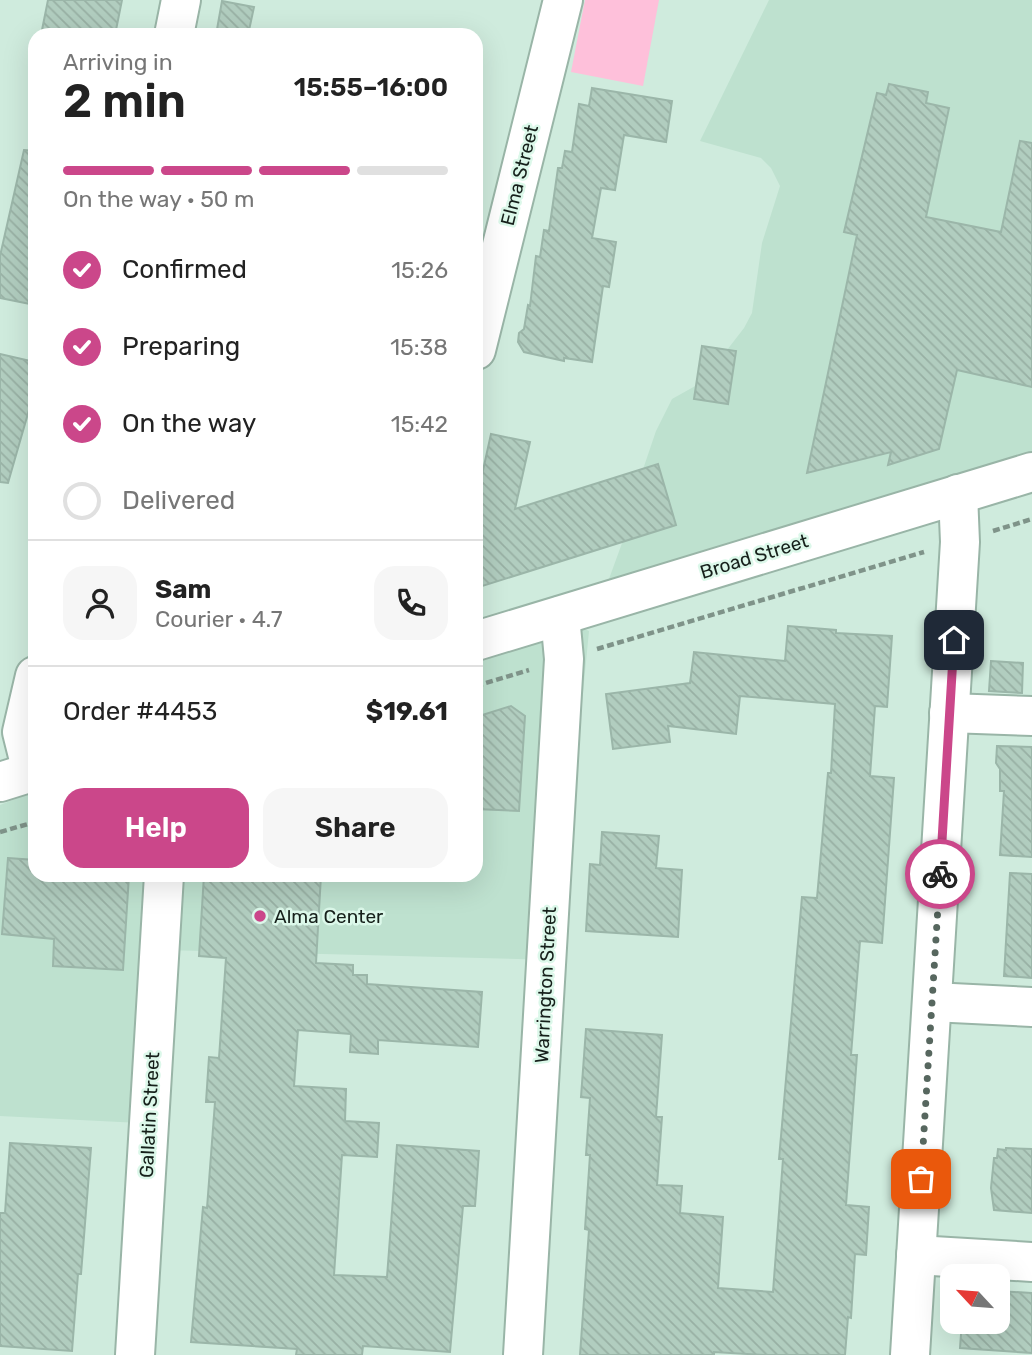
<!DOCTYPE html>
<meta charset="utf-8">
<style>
:root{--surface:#fff;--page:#f6f6f6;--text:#222;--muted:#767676;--line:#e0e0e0;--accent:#cb478a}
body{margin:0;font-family:Rubik,sans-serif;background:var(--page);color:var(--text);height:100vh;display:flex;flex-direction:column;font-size:26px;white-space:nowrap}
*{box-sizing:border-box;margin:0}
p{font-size:23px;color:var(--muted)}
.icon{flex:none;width:38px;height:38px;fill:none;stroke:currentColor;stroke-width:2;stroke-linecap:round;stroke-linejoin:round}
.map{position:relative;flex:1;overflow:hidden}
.side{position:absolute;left:28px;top:28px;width:455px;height:854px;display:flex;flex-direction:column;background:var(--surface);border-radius:21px;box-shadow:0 7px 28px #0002}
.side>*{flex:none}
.needle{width:46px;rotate:296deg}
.fabs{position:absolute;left:940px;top:1264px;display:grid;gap:14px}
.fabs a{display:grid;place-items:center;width:70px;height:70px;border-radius:14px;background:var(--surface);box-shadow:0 7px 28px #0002;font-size:35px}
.pin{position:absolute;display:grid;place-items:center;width:60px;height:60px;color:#fff;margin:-30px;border-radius:14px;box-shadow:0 4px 10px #0006}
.courier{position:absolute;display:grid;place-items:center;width:70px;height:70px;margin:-35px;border:5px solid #cb478a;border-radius:50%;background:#fff;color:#222;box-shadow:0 2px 9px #0007}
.summary em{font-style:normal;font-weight:600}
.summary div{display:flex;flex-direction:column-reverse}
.summary{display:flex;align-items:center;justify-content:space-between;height:119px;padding:0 35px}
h1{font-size:46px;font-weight:600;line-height:52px}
.bar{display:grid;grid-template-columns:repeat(4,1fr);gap:10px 7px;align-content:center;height:84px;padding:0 35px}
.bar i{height:9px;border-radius:5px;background:var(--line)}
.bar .active{background:var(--accent)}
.bar p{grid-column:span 4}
.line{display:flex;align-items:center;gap:18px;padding:0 35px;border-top:2px solid var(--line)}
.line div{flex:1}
.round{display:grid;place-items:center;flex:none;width:74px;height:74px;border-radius:21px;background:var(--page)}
ol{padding:0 35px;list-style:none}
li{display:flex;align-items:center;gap:21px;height:77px}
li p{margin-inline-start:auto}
li .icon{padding:7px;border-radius:50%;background:var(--accent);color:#fff;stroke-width:4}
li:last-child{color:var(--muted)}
li i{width:38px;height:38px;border:4px solid var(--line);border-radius:50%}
.primary-button{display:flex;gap:14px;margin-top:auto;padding:14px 35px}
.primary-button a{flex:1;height:80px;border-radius:21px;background:var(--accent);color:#fff;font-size:28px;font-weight:600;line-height:80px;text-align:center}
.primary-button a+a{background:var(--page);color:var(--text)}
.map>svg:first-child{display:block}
.built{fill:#bee1cf}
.garden{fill:#fec0da}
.building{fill:url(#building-back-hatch);stroke:#9bb6a9;stroke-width:2}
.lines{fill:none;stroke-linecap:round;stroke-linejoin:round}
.minor-casing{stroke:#99b5a7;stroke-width:42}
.major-casing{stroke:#99b5a7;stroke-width:42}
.path{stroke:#7f9389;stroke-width:4.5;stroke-dasharray:7 3.5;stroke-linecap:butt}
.minor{stroke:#fff;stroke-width:38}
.major{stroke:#fff;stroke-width:38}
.done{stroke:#57675f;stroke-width:7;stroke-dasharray:0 12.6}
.route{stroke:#cb478a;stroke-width:9}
.poi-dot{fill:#cb478a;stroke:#dcf8ea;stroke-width:2.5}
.labels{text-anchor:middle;stroke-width:5;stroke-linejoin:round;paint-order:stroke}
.street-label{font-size:19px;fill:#16201b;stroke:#dcf8ea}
.poi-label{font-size:19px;fill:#16201b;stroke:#dcf8ea;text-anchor:start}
</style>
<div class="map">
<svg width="1032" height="1355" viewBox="0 0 1032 1355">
<defs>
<pattern id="building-back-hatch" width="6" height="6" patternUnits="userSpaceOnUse" patternTransform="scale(1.75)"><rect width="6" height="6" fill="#b1cdbf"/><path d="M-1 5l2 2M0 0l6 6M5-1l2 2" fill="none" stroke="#98b0a4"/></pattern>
</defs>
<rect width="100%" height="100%" fill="#cfebdd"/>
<g class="built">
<path d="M769,0H1032V485L594,620L625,535L638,484L656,431L672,399L697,385L710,372L744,328L752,313L762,243L780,186L771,168L761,158L700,141Z"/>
<path d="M578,626L589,631L557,960L163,950L140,1123L0,1116V805L31,793L35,794V875H476V656Z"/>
</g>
<path class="garden" d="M585,0H659L643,86L571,72Z"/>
<g class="building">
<path d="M48,0H122L115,35H41Z"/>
<path d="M222,1L254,7L248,35H216Z"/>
<path d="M889,84L928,92L926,103L949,108L926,217L1001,232L1020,141L1032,143V387L957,370L939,449L888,465L891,452L807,473L857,235L844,232L877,93L886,95Z"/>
<path d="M592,88L672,101L666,142L624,135L615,190L601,188L592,238L616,242L609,287L603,286L592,362L564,358V361L524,352L518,342L519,333L524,329L528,305L530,306L536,256L540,257L544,230L549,231L558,168H562L565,151L572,152L579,104L589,106Z"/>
<path d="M24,150L35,151V305L0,298V256Z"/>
<path d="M702,346L736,351L728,404L694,399Z"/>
<path d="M0,354L35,362V404L31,403L8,483L0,482Z"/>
<path d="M491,434L530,442L515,509L658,464L676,525L476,588V502Z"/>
<path d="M788,626L836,630V633L892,636L887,707L875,706L870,776L894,778L882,943L860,941L851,1055H857L846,1205L869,1207L866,1255L855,1254L851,1318L848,1317L845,1355H764L714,1352V1355H580L589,1230L585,1229L590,1155H586L590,1098L581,1097L586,1029L662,1035L656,1117H662L657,1185L682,1186L680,1213L723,1217L718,1288L773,1292L783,1159H779L802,897L817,898L828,773H831L835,704L740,696L736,734L668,726L670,742L613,749L606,694L690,683L694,652L785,661Z"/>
<path d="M991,661L1023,663L1022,693L989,691Z"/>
<path d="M511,706L525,716L519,811L476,809V717Z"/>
<path d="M997,746L1032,747V857L1000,855L1004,791H1000V769L996,763Z"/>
<path d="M602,832L659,836L656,868L682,870L678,937L586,931L590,864L600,865Z"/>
<path d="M8,858L35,860V875H129L123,970L53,966L54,939L2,934Z"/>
<path d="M1010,873L1032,874V978L1004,976Z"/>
<path d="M204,875H321L316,963L353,965V975H367V984L482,992L478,1047L378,1040V1054L350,1052L351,1034L298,1030L294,1086L346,1089L345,1121L379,1123L377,1157L342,1155L334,1275L387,1277L397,1145L479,1151L475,1206H463L450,1352L363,1346L362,1355H296L297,1349L191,1342L203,1207L207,1208L215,1102H206L209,1057L219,1058L226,958L199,956Z"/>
<path d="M10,1143L91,1148L81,1274H78L72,1351L0,1346V1213H5Z"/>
<path d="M1006,1148L1032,1149V1213L994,1210L991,1188L994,1158H997L998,1149L1006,1150Z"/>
<path d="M998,1291L1032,1293V1353L960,1348L962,1321H998Z"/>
</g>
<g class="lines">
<g class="minor-casing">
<g id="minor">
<path d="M174,35L181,0"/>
<path d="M476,350L563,0"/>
<path d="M949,713L1032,716"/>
<path d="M32,772L22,732L35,676"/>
<path d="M932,1002L1032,1007"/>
<path d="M916,1255L1032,1262"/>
<path d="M135,1355L164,875"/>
<path d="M523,1355L564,659L560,616"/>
<path d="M910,1355L960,542L958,494"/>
</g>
</g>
<g class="major-casing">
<g id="major">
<path d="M476,641L1032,472"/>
<path d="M0,782L35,771"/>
</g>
</g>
<g class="path">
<path d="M993,531L1032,519"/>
<path d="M597,649L924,552"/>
<path d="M476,686L529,670"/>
<path d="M0,832L35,822"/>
</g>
<use href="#minor" class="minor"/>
<use href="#major" class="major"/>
</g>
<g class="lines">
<path class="done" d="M921,1179L940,874"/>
<path class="route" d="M940,874L954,640"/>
</g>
<circle class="poi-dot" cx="260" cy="916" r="7"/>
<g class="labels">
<g class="street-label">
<text transform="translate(519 175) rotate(-76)" y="7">Elma Street</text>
<text transform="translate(754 556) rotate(-17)" y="7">Broad Street</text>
<text transform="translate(545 985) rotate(-87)" y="7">Warrington Street</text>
<text transform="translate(149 1115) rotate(-87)" y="7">Gallatin Street</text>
</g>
<g class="poi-label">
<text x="274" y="923">Alma Center</text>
</g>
</g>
</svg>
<div class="fabs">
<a><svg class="needle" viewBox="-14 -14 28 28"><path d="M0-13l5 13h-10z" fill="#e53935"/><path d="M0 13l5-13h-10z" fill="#767676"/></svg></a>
</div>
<div class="pin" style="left:921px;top:1179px;background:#ea580c"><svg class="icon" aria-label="bag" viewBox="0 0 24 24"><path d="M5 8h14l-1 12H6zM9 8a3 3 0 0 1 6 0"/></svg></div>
<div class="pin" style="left:954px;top:640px;background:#1f2937"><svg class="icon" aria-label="home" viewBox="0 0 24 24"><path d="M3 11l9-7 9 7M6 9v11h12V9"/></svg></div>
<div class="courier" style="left:940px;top:874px"><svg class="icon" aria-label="bike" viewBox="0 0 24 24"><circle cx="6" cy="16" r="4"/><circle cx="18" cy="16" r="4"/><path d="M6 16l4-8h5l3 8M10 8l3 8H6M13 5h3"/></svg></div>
<section class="side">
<div class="summary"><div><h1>2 min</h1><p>Arriving in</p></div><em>15:55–16:00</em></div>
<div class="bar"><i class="active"></i><i class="active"></i><i class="active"></i><i></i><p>On the way · 50 m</p></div>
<ol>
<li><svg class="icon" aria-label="check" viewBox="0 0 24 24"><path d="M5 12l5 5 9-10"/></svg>Confirmed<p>15:26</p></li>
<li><svg class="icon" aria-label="check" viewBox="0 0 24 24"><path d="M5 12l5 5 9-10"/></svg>Preparing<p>15:38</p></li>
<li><svg class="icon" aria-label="check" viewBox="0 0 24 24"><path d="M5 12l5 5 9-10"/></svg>On the way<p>15:42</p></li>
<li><i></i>Delivered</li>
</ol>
<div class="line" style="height:126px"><a class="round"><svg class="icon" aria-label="person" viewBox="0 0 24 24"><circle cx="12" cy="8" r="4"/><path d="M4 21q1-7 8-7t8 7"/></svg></a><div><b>Sam</b><p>Courier · 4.7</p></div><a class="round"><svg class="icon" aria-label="phone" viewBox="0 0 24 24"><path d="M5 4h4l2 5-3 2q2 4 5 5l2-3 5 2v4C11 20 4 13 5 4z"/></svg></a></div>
<div class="line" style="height:91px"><div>Order #4453</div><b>$19.61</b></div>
<div class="primary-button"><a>Help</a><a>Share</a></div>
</section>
</div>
